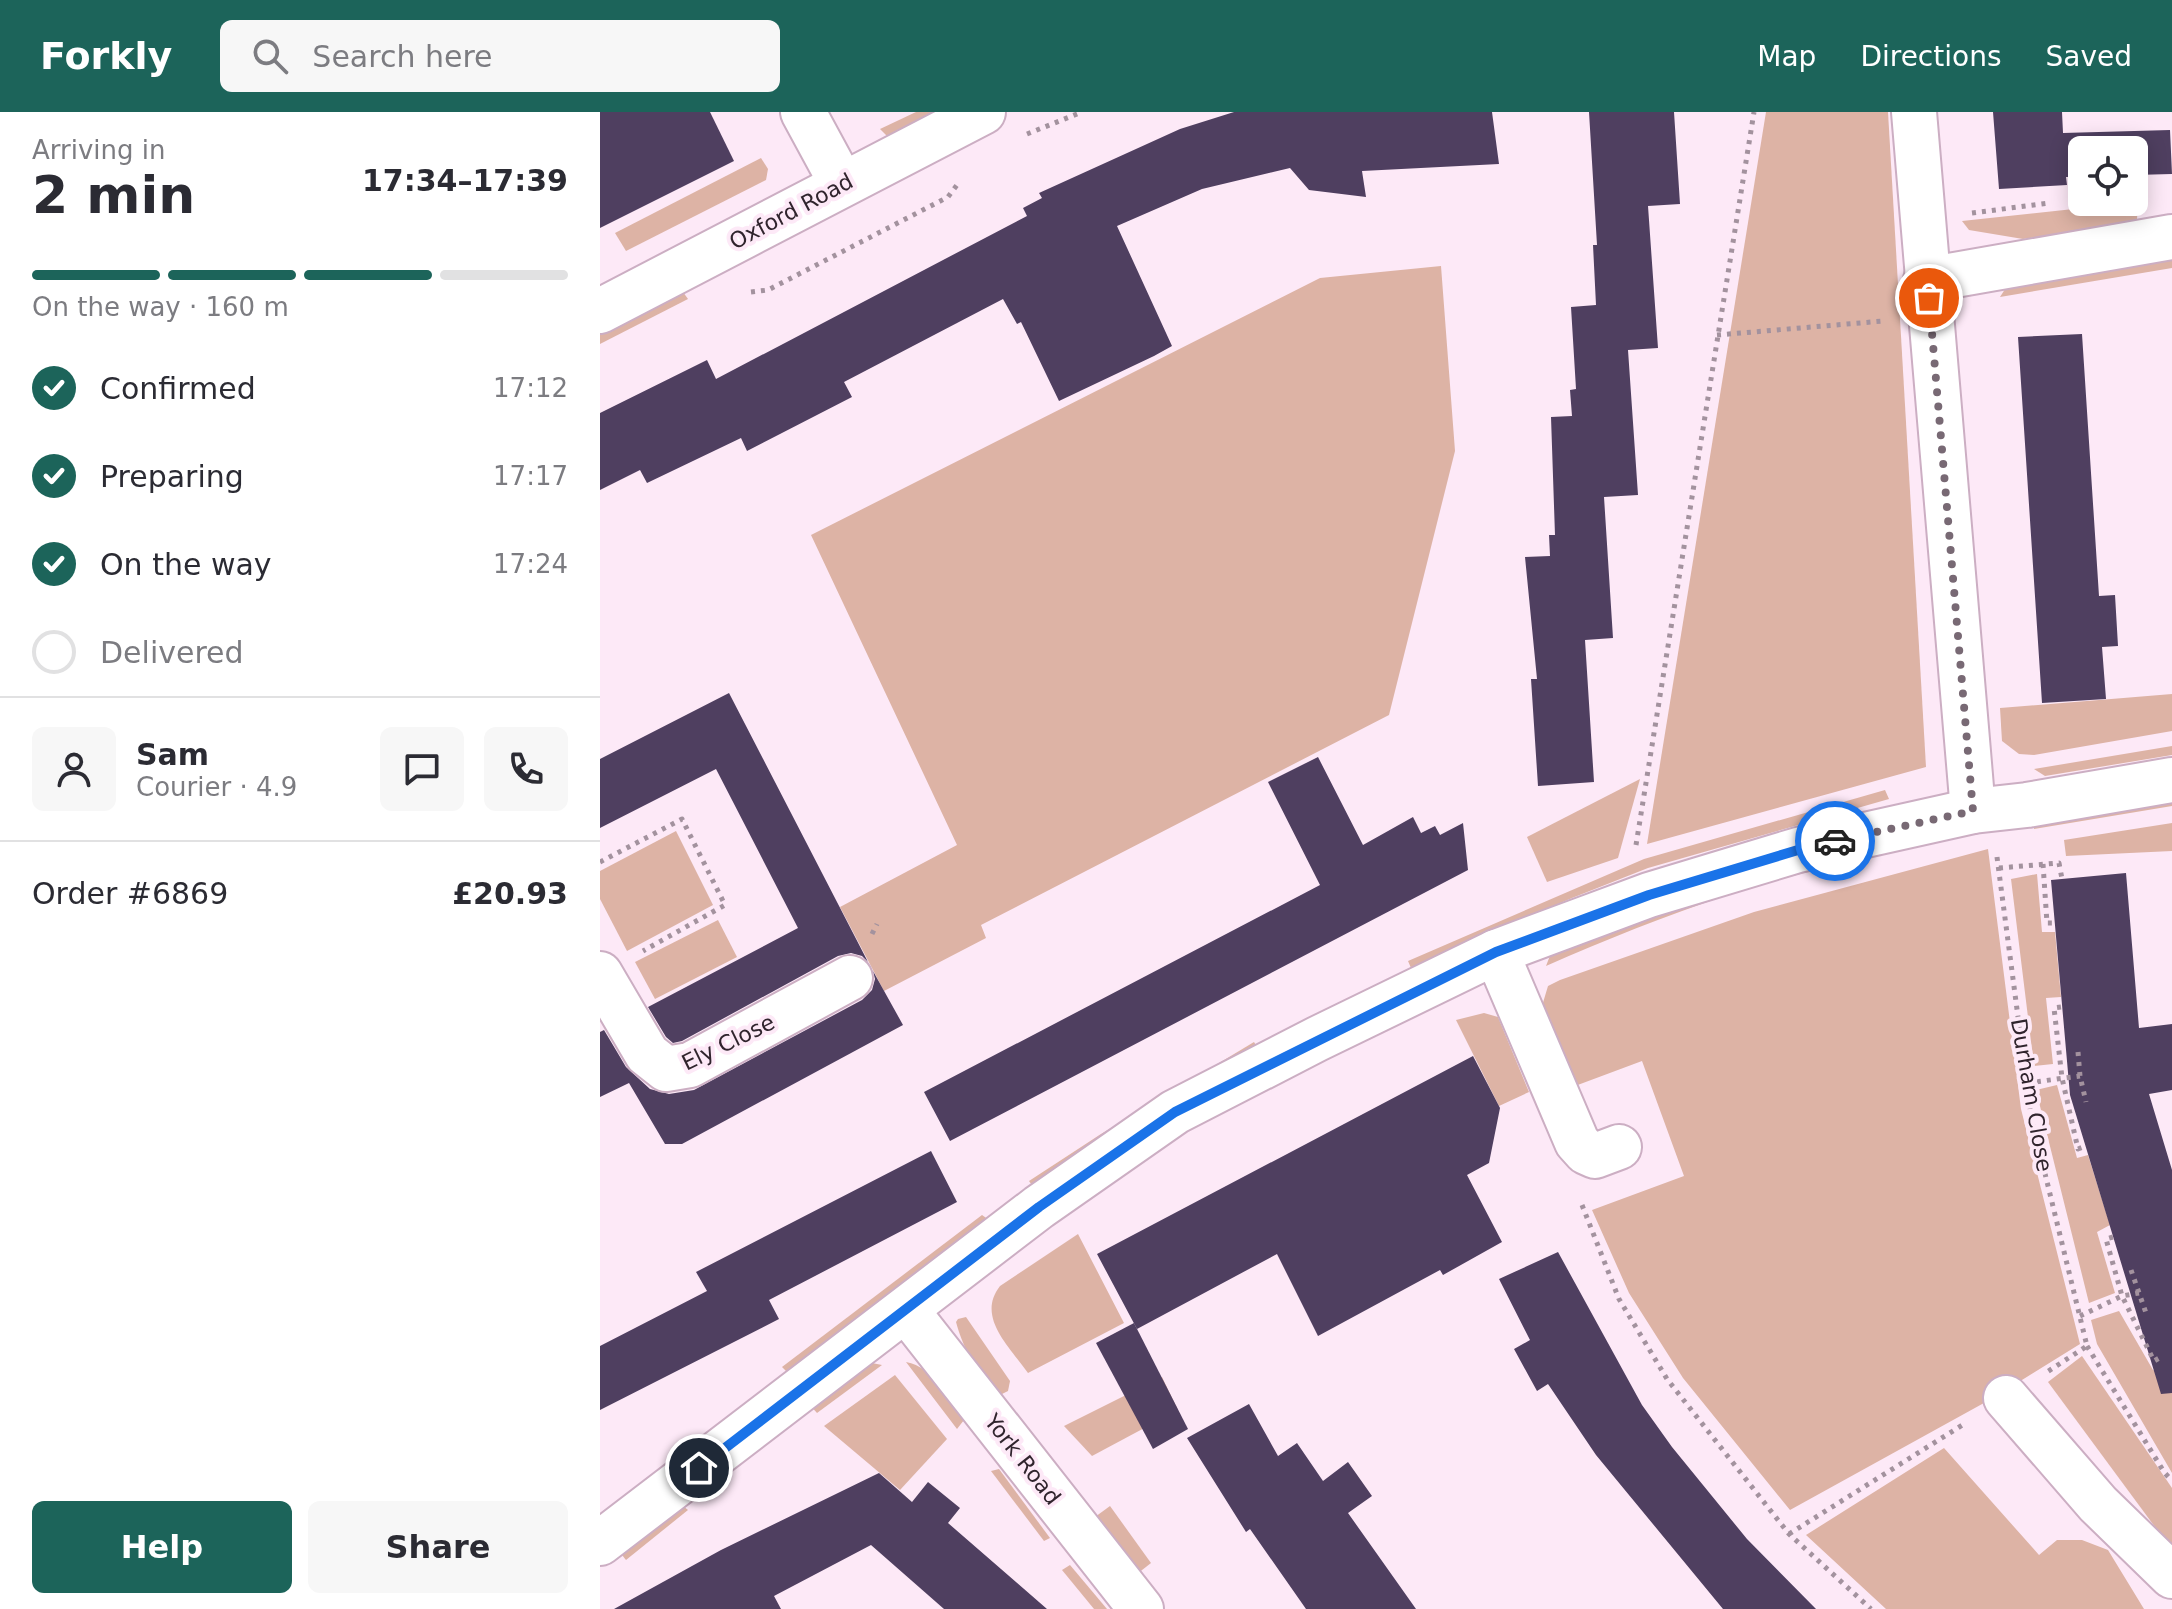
<!DOCTYPE html>
<meta charset="utf-8">
<style>
:root{--surface:#fff;--page:#f7f7f7;--text:#2b2b33;--muted:#7c7c81;--line:#e1e1e2;--accent:#1c645a}
body{margin:0;font-family:"DejaVu Sans",sans-serif;background:var(--page);color:var(--text);height:100vh;display:flex;flex-direction:column;font-size:30px;white-space:nowrap}
*{box-sizing:border-box;margin:0}
p{font-size:26px;color:var(--muted)}
.icon{flex:none;width:44px;height:44px;fill:none;stroke:currentColor;stroke-width:2;stroke-linecap:round;stroke-linejoin:round}
.map{position:relative;flex:1;overflow:hidden}
.drawer{display:flex;flex-direction:column;background:var(--surface);width:600px}
.drawer>*{flex:none}
.fabs{position:absolute;left:1468px;top:24px;display:grid;gap:16px}
.fabs a{display:grid;place-items:center;width:80px;height:80px;border-radius:12px;background:var(--surface);box-shadow:0 4px 20px #0003;font-size:40px}
.pin{position:absolute;display:grid;place-items:center;width:68px;height:68px;color:#fff;margin:-34px;border:4px solid #fff;border-radius:50%;box-shadow:0 2px 8px #0007}
.courier{position:absolute;display:grid;place-items:center;width:80px;height:80px;margin:-40px;border:6px solid #1a73e8;border-radius:50%;background:#fff;color:#222;box-shadow:0 2px 10px #0007}
.head em{font-style:normal;font-weight:600}
.head div{display:flex;flex-direction:column-reverse}
.head{display:flex;align-items:center;justify-content:space-between;height:136px;padding:0 32px}
h1{font-size:52px;font-weight:600;line-height:60px}
.bar{display:grid;grid-template-columns:repeat(4,1fr);gap:12px 8px;align-content:center;height:96px;padding:0 32px}
.bar i{height:10px;border-radius:6px;background:var(--line)}
.bar .active{background:var(--accent)}
.bar p{grid-column:span 4}
.line{display:flex;align-items:center;gap:20px;padding:0 32px;border-top:2px solid var(--line)}
.line div{flex:1}
.round{display:grid;place-items:center;flex:none;width:84px;height:84px;border-radius:12px;background:var(--page)}
ol{padding:0 32px;list-style:none}
li{display:flex;align-items:center;gap:24px;height:88px}
li p{margin-inline-start:auto}
li .icon{padding:8px;border-radius:50%;background:var(--accent);color:#fff;stroke-width:4}
li:last-child{color:var(--muted)}
li i{width:44px;height:44px;border:4px solid var(--line);border-radius:50%}
.button{display:flex;gap:16px;margin-top:auto;padding:16px 32px}
.button a{flex:1;height:92px;border-radius:12px;background:var(--accent);color:#fff;font-size:32px;font-weight:600;line-height:92px;text-align:center}
.button a+a{background:var(--page);color:var(--text)}
header{display:flex;align-items:center;gap:48px;box-sizing:border-box;height:112px;padding:0 40px;background:var(--accent);color:#fff}
header strong{font-size:38px}
nav{display:flex;gap:44px;margin-inline-start:auto;font-size:28px}
.search{width:560px;height:72px;background:var(--page);display:flex;align-items:center;gap:20px;box-sizing:border-box;padding:0 28px;border-radius:12px;color:var(--muted);font-size:30px}
main{display:flex;flex:1;min-height:0}
.map>svg:first-child{display:block}
.green{fill:#ddb3a5}
.building{fill:#4f3f60}
.lines{fill:none;stroke-linecap:round;stroke-linejoin:round}
.minor-casing{stroke:#ccaec3;stroke-width:48}
.path{stroke:#a3929e;stroke-width:5;stroke-dasharray:4 6;stroke-linecap:butt}
.minor{stroke:#fff;stroke-width:44}
.done{stroke:#786974;stroke-width:8;stroke-dasharray:0 14.4}
.route{stroke:#1a73e8;stroke-width:10}
.labels{text-anchor:middle;stroke-width:8;stroke-linejoin:round;paint-order:stroke}
.street-label{font-size:22px;fill:#30242d;stroke:#fde9f7}
</style>
<header>
<strong>Forkly</strong>
<div class="search"><svg class="icon" aria-label="search" viewBox="0 0 24 24"><circle cx="10" cy="10" r="6"/><path d="M15 15l6 6"/></svg>Search here</div>
<nav><a>Map</a><a>Directions</a><a>Saved</a></nav>
</header>
<main>
<section class="drawer">
<div class="head"><div><h1>2 min</h1><p>Arriving in</p></div><em>17:34–17:39</em></div>
<div class="bar"><i class="active"></i><i class="active"></i><i class="active"></i><i></i><p>On the way · 160 m</p></div>
<ol>
<li><svg class="icon" aria-label="check" viewBox="0 0 24 24"><path d="M5 12l5 5 9-10"/></svg>Confirmed<p>17:12</p></li>
<li><svg class="icon" aria-label="check" viewBox="0 0 24 24"><path d="M5 12l5 5 9-10"/></svg>Preparing<p>17:17</p></li>
<li><svg class="icon" aria-label="check" viewBox="0 0 24 24"><path d="M5 12l5 5 9-10"/></svg>On the way<p>17:24</p></li>
<li><i></i>Delivered</li>
</ol>
<div class="line" style="height:144px"><a class="round"><svg class="icon" aria-label="person" viewBox="0 0 24 24"><circle cx="12" cy="8" r="4"/><path d="M4 21q1-7 8-7t8 7"/></svg></a><div><b>Sam</b><p>Courier · 4.9</p></div><a class="round"><svg class="icon" aria-label="chat" viewBox="0 0 24 24"><path d="M4 5h16v11H9l-5 4z"/></svg></a><a class="round"><svg class="icon" aria-label="phone" viewBox="0 0 24 24"><path d="M5 4h4l2 5-3 2q2 4 5 5l2-3 5 2v4C11 20 4 13 5 4z"/></svg></a></div>
<div class="line" style="height:104px"><div>Order #6869</div><b>£20.93</b></div>
<div class="button"><a>Help</a><a>Share</a></div>
</section>
<div class="map">
<svg width="1572" height="1497" viewBox="0 0 1572 1497">
<rect width="100%" height="100%" fill="#fde9f7"/>
<g class="green">
<path d="M316,0H335L287,24L280,17Z"/>
<path d="M1166,0H1288L1326,655L1047,732Z"/>
<path d="M161,46L168,57L166,68L26,139L15,121Z"/>
<path d="M1538,90L1537,107L1532,112L1423,127L1369,118L1362,109Z"/>
<path d="M1572,146V156L1400,185L1407,174Z"/>
<path d="M841,154L855,339L789,603L381,813L386,826L284,879L240,795L357,733L211,423L720,166Z"/>
<path d="M83,180L88,187L0,232V221Z"/>
<path d="M1572,582V619L1434,643L1419,642L1402,629L1400,596Z"/>
<path d="M1572,634V643L1445,664L1434,657Z"/>
<path d="M1040,667L1018,746L947,770L927,725Z"/>
<path d="M1285,678L1289,687L1048,756L972,786L811,856L808,849L1044,747Z"/>
<path d="M1572,686V694L1434,717V709Z"/>
<path d="M1401,709L1396,718C1307,737 1215,755 1128,783C1067,803 1005,828 946,854L951,841L1125,775Z"/>
<path d="M1572,711V739L1466,744L1464,728Z"/>
<path d="M76,719L113,793L27,839L0,787V759Z"/>
<path d="M1388,737L1421,997L1480,1232L1393,1286L1190,1398L1083,1266L1029,1181L992,1098L1084,1064L1042,949L975,974L942,894L948,874L960,868L1154,800Z"/>
<path d="M1437,762L1442,820H1455L1461,885L1446,886L1453,952L1434,954L1411,767Z"/>
<path d="M118,808L137,845L55,887L35,850Z"/>
<path d="M884,901L898,905L929,980L899,994L856,908Z"/>
<path d="M654,930L657,935L434,1076L429,1069L501,1022Z"/>
<path d="M1457,973L1477,1046L1488,1043L1510,1113L1497,1120L1515,1181L1489,1191L1436,978Z"/>
<path d="M382,1103L389,1108L188,1261L182,1255Z"/>
<path d="M478,1122L524,1211L428,1261C409,1234 376,1205 400,1174Z"/>
<path d="M1519,1199L1553,1258L1572,1264V1361L1497,1232L1491,1208Z"/>
<path d="M366,1205L410,1269L408,1279L402,1282C378,1267 363,1236 356,1210L358,1207Z"/>
<path d="M1482,1244L1572,1376V1438L1448,1270Z"/>
<path d="M267,1250L282,1253L217,1301L209,1292Z"/>
<path d="M306,1250C334,1255 348,1287 364,1308L357,1317Z"/>
<path d="M295,1263L347,1327L300,1378L224,1314Z"/>
<path d="M562,1265L578,1298L492,1344L464,1314Z"/>
<path d="M1344,1336L1439,1443L1457,1428H1482L1508,1438L1544,1497H1286L1206,1423Z"/>
<path d="M399,1357L450,1426L444,1429L391,1359Z"/>
<path d="M83,1394L88,1398L26,1448L22,1443L24,1436Z"/>
<path d="M510,1394L551,1451L537,1462L495,1405Z"/>
<path d="M470,1453L507,1497H494L462,1458Z"/>
</g>
<g class="building">
<path d="M0,0H110L134,49L0,116Z"/>
<path d="M634,0H892L899,52L762,59L766,85L709,78L690,56L602,77L517,114L572,234L554,244L459,289L421,210L417,212L403,187L244,270L252,285L147,339L141,326L47,371L40,358L0,378V301L107,248L116,267L427,104L423,96L442,86L439,81L580,17Z"/>
<path d="M989,0H1074L1080,92L1048,94L1058,236L1028,238L1038,383L1004,385L1013,526L985,528L994,670L938,674L931,567H937L925,445L950,444L949,423H955L951,305L972,304L970,278L976,277L971,195L996,193L993,133H997Z"/>
<path d="M1393,0H1462L1463,21L1570,18L1572,62L1534,63V38H1482V65H1466L1467,73L1399,77Z"/>
<path d="M1482,222L1499,484L1515,483L1518,534L1502,535L1506,587L1442,591L1418,225Z"/>
<path d="M129,581L268,850L262,844L251,841L238,844L82,929L73,931L66,925L48,895L198,816L116,657L0,716V647Z"/>
<path d="M718,645L763,733L813,705L821,721L835,714L840,723L863,711L868,758L350,1029L324,980L720,773L668,670Z"/>
<path d="M1526,761L1539,916L1572,912V978L1549,982L1572,1058V1281L1561,1282L1470,983L1451,768Z"/>
<path d="M273,859L303,913L82,1032H65L29,971L0,985V920L4,918L26,955L50,977L69,982L94,978L262,888L272,878L275,867Z"/>
<path d="M873,944L900,996L889,1051L867,1063L902,1130L843,1163L840,1158L718,1224L677,1142L537,1217L497,1142Z"/>
<path d="M331,1039L357,1090L169,1188L179,1207L0,1298V1234L107,1179L96,1160Z"/>
<path d="M958,1140L1042,1293L1072,1335L1147,1427L1216,1497H1123L996,1343L948,1272L937,1279L914,1237L930,1228L899,1167Z"/>
<path d="M534,1211L588,1317L553,1337L496,1231Z"/>
<path d="M649,1292L678,1344L697,1331L723,1369L748,1350L772,1384L748,1401L816,1497H706L650,1417L646,1420L587,1326Z"/>
<path d="M279,1361L312,1390L328,1370L360,1396L348,1411L447,1497H344L271,1433L174,1484L181,1497H14L121,1438Z"/>
</g>
<g class="lines">
<g class="minor-casing">
<g id="minor">
<path d="M203,0L242,72"/>
<path d="M1314,0L1373,699"/>
<path d="M1326,168L1572,125"/>
<path d="M0,199L383,0"/>
<path d="M896,840L977,1030L986,1040L995,1044L1019,1035"/>
<path d="M0,862L47,942L66,957L90,953L250,866"/>
<path d="M306,1198L541,1497"/>
<path d="M1406,1286L1498,1392L1572,1464"/>
<path d="M0,1431L439,1095L575,1000L717,927L896,840L1049,783L1198,738L1373,699L1427,693L1572,668"/>
</g>
</g>
<g class="path">
<path d="M427,22L482,0"/>
<path d="M1372,101L1449,91"/>
<path d="M151,180L168,178L348,85L357,73"/>
<path d="M1117,223L1283,209"/>
<path d="M1036,733L1154,0"/>
<path d="M1397,745L1431,1004L1487,1234L1447,1260"/>
<path d="M0,750L82,707L125,793L43,839"/>
<path d="M1443,752L1447,811H1455"/>
<path d="M1399,756L1459,751L1462,767"/>
<path d="M272,822L277,812"/>
<path d="M1461,895L1454,896L1462,966L1478,1037L1486,1034"/>
<path d="M1478,940L1480,964L1486,990"/>
<path d="M1427,971L1480,964"/>
<path d="M982,1093L1019,1187L1067,1267L1189,1422L1271,1497"/>
<path d="M1513,1125L1506,1127L1522,1184L1554,1249L1561,1245"/>
<path d="M1531,1158L1546,1201"/>
<path d="M1480,1204L1522,1184L1539,1181"/>
<path d="M1487,1234L1564,1360L1572,1369"/>
<path d="M1189,1422L1364,1312"/>
</g>
<use href="#minor" class="minor"/>
</g>
<g class="lines">
<path class="done" d="M1235,729L1373,699L1329,186"/>
<path class="route" d="M99,1356L439,1095L575,1000L896,840L1049,783L1198,738L1235,729"/>
</g>
<g class="labels">
<g class="street-label">
<text transform="translate(191 99) rotate(-28)" y="8">Oxford Road</text>
<text transform="translate(128 930) rotate(-26)" y="8">Ely Close</text>
<text transform="translate(1432 983) rotate(80)" y="8">Durham Close</text>
<text transform="translate(423 1347) rotate(52)" y="8">York Road</text>
</g>
</g>
</svg>
<div class="fabs">
<a><svg class="icon" aria-label="locate" viewBox="0 0 24 24"><circle cx="12" cy="12" r="6"/><path d="M12 2v4M12 18v4M2 12h4M18 12h4"/></svg></a>
</div>
<div class="pin" style="left:1329px;top:186px;background:#ea580c"><svg class="icon" aria-label="bag" viewBox="0 0 24 24"><path d="M5 8h14l-1 12H6zM9 8a3 3 0 0 1 6 0"/></svg></div>
<div class="pin" style="left:99px;top:1356px;background:#1f2937"><svg class="icon" aria-label="home" viewBox="0 0 24 24"><path d="M3 11l9-7 9 7M6 9v11h12V9"/></svg></div>
<div class="courier" style="left:1235px;top:729px"><svg class="icon" aria-label="car" viewBox="0 0 24 24"><path d="M5 17H2v-5l4-1 3-4h7l3 4 3 1v5h-3M9 17h6M6 11h13"/><circle cx="7" cy="17" r="2"/><circle cx="17" cy="17" r="2"/></svg></div>
</div>
</main>
